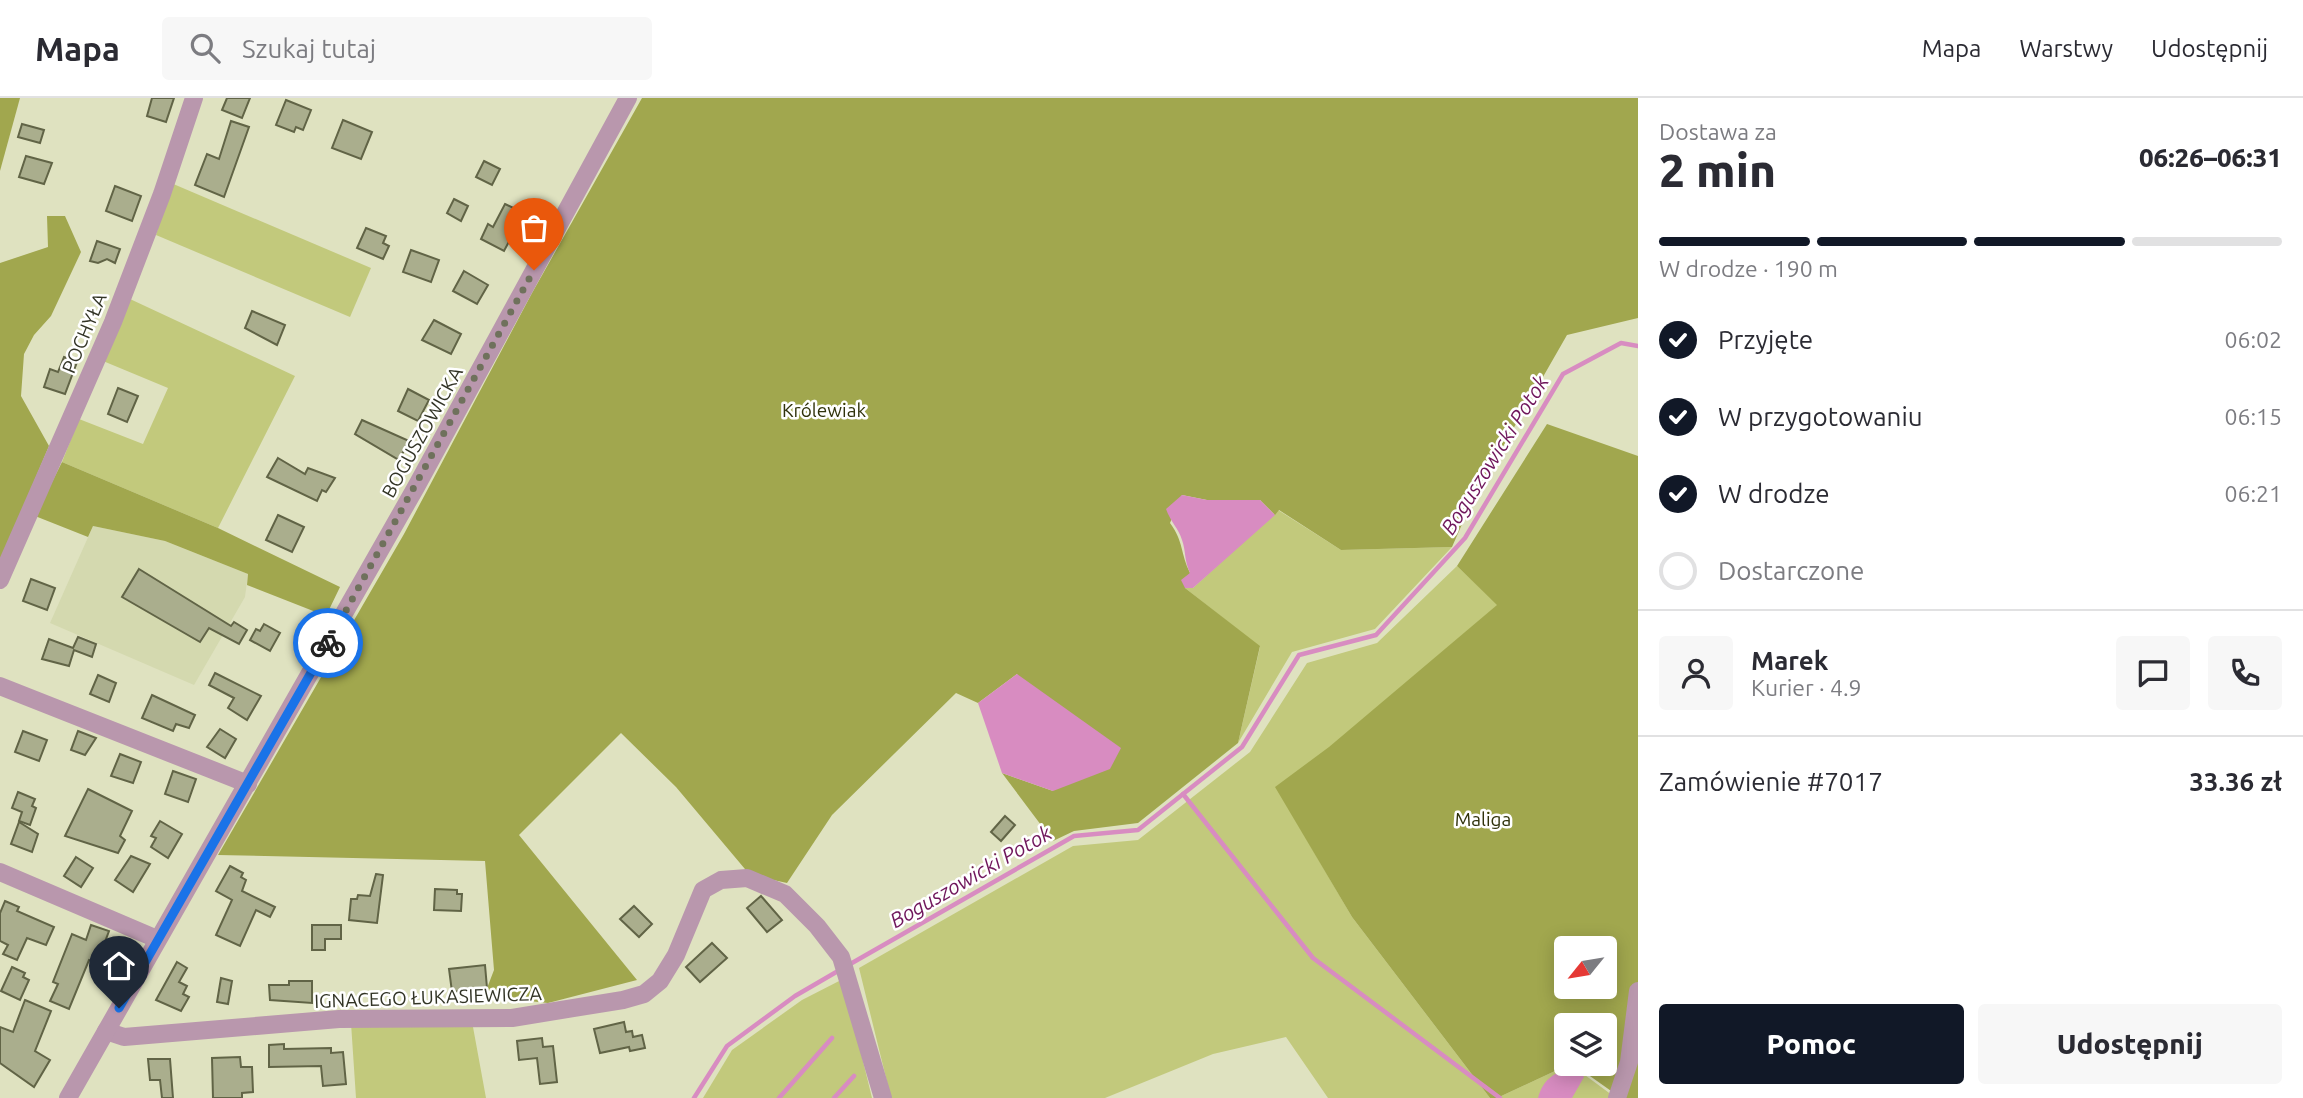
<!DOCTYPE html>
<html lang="pl">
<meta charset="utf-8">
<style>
:root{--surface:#fff;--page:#f7f7f7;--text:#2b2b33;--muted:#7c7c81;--line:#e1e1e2;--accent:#111827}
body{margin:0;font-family:Ubuntu,sans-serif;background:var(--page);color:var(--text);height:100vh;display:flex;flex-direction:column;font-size:26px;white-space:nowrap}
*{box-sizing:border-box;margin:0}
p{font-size:23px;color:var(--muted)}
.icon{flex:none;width:38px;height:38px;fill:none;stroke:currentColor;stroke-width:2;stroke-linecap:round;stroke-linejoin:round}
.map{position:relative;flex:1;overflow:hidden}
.side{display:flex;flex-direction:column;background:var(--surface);width:665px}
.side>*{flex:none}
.needle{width:46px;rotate:240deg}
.fabs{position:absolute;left:1554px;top:838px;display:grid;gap:14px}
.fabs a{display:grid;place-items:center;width:63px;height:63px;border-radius:7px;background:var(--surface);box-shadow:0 4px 18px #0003;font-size:35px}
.pin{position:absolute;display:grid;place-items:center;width:60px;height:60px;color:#fff;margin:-72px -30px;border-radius:50% 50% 50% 0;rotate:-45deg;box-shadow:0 0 7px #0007}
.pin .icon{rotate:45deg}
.courier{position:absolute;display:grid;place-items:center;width:70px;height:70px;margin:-35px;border:5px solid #1a73e8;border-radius:50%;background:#fff;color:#222;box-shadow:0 2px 9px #0007}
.headline em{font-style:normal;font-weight:800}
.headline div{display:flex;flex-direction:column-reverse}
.headline{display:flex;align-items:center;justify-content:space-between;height:119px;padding:0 21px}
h1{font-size:46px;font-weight:800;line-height:52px}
.bar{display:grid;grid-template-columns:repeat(4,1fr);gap:10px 7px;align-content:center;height:84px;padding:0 21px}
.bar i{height:9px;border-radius:5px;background:var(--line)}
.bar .active{background:var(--accent)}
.bar p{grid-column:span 4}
.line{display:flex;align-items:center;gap:18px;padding:0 21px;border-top:2px solid var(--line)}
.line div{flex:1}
.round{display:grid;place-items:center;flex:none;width:74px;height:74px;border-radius:7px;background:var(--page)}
ol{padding:0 21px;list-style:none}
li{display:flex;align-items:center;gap:21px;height:77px}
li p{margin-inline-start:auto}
li .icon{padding:7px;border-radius:50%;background:var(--accent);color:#fff;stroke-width:4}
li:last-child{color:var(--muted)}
li i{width:38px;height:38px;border:4px solid var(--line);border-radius:50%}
.primary-button{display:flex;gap:14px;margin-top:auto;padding:14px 21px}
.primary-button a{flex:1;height:80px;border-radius:7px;background:var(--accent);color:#fff;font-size:28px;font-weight:800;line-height:80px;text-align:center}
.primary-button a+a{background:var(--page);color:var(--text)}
header{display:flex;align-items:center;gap:42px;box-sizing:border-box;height:98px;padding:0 35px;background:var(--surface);border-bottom:2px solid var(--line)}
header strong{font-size:33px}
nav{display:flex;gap:38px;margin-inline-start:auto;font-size:24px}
.search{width:490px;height:63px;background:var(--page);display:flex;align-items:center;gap:18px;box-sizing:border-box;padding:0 24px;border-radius:7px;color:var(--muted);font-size:26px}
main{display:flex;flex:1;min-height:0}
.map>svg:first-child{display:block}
.built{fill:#d4d9af}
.green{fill:#c2c97c}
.forest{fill:#a1a74e;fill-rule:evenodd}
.water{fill:#d88cc1}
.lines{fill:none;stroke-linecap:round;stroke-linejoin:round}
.stream{stroke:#d88cc1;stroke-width:4.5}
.building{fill:#aaae8d;stroke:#616446;stroke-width:2}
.minor{stroke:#b997ad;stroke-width:18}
.done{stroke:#6f715c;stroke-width:7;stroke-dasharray:0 12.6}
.route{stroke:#1a73e8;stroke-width:9}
.labels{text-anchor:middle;stroke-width:5;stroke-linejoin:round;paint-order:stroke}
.street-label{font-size:19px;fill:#323426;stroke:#fff}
.park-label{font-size:19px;fill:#30320b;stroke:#fff}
.water-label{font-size:21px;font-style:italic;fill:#6f165b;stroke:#fff}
</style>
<header>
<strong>Mapa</strong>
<div class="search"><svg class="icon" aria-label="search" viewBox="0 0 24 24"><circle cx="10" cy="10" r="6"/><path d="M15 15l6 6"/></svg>Szukaj tutaj</div>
<nav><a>Mapa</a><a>Warstwy</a><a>Udostępnij</a></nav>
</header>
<main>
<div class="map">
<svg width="1638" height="1000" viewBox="0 0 1638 1000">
<rect width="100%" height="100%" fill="#dfe2c0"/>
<path class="built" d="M93,428L165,443L248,476L245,499L194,587L50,525Z"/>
<g class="green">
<path d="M171,85L371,170L350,219L156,137Z"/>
<path d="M130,201L295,278L218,430L62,364L79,321L143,346L168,290L103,263Z"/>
<path d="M1278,412L1341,452L1452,449L1375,531L1292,554L1238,645L1260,549L1185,490H1193Z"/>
<path d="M1457,468L1498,507L1329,650L1276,689L1352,819L1490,1000H1328L1286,939L1213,956L1105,1000H891L859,870L1073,748L1138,742L1250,654L1307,565L1377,545Z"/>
<path d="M843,881L872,1000H703L732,952L802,902Z"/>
<path d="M351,925H477L473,929L486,1000H356Z"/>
<path d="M1570,966L1616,1000H1497Z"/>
</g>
<g class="forest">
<path d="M0,0H20L0,73Z"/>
<path d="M642,0H1638V220L1567,237L1474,399L1452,449L1341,452L1279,412L1275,417L1260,402H1207L1182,397L1170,425C1184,444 1180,455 1190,475L1185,490L1260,548L1238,645L1138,725L1074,733L1053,743L1002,675L1053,693L1017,576L978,605L956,595L832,717L787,785L750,777L676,689L621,635L519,737L637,882L548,905L484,898L494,872L485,763L218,757L404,436L532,195Z"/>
<path d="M47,118H65L81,154L51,218L34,237L24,256L21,298L49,348L0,464V165L48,149Z"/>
<path d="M1547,326L1638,358V1000H1621L1573,966H1605V928H1566V966H1570L1497,1000H1490L1352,819L1275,689L1329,649L1497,507L1457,468ZM1566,850H1605V889H1566Z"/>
<path d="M62,364L218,430L340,489L326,518L247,487L248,476L165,443L93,428L88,439L35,418Z"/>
</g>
<g class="water">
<path d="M1182,397L1207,402H1260L1275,417L1193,490H1185L1181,482L1190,475C1184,462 1186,453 1182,442C1179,431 1170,423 1166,411Z"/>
<path d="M1017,576L1121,650L1110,671L1053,693L1002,675L978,605Z"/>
<path d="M1573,968L1584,979L1572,1000H1538C1543,981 1554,975 1573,968Z"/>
</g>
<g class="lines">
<g class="stream">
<path d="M1183,696L1313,860L1500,1000"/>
<path d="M852,865L1074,738L1138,732L1242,649L1299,557L1376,537L1465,440L1563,276L1621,245L1638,248"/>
<path d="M694,1000L727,948L795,898L838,873"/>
<path d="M779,1000L832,940"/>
<path d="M834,1000L854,978"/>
</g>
</g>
<g class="building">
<path d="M152,0H174L166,24L147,18Z"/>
<path d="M227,0H250L242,20L222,12Z"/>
<path d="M286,2L311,12L303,32L296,29L294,34L276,27Z"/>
<path d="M343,22L372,34L361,61L332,50Z"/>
<path d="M231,23L249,29L224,99L195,87L207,56L219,61Z"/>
<path d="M22,26L44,32L40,45L18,39Z"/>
<path d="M26,58L52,65L44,86L19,79Z"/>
<path d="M484,63L500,71L492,87L476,79Z"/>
<path d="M115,88L141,98L132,123L106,113Z"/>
<path d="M454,101L468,108L461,123L447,115Z"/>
<path d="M505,106L524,115L504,153L481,141L488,126L493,129Z"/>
<path d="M366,130L386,138L383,145L389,148L383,161L357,150Z"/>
<path d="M97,143L120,151L115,165L107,161L98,165L90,163Z"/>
<path d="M411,152L439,162L431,184L403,174Z"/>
<path d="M464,173L488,187L477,206L453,193Z"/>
<path d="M252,213L285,227L277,247L245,230Z"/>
<path d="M434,222L461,236L451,256L422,242Z"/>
<path d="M64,259L77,264L65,296L44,289L50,271L58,274Z"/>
<path d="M118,290L138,298L127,324L108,316Z"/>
<path d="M408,291L429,302L418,323L398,313Z"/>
<path d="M362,322L409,343L399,362L355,336Z"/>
<path d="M278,360L305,376L308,370L335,380L326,394L322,392L317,403L267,379Z"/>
<path d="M278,417L304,429L292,454L266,442Z"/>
<path d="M139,471L231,528L234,524L247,532L239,546L209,530L200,544L122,499Z"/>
<path d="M31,481L55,490L47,512L23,503Z"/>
<path d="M264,526L280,535L270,553L250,542L256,531L260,533Z"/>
<path d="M78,539L96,546L92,559L74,552L69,568L42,561L49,541L73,550Z"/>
<path d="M215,575L261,598L247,622L228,610L234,600L209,587Z"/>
<path d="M98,577L116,585L109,604L90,596Z"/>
<path d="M152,597L195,617L189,630L176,626L173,633L142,620Z"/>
<path d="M220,631L236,641L225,660L207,649Z"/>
<path d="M23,633L47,642L39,663L15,654Z"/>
<path d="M78,633L96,640L85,657L71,652Z"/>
<path d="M120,656L141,664L133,685L111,678Z"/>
<path d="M173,673L196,681L188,704L165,696Z"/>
<path d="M88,691L132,713L120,738L125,742L118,755L65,738Z"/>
<path d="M18,694L35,701L32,708L36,710L30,727L19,723L22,714L12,710Z"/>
<path d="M1005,718L1015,727L1001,743L991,734Z"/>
<path d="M160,723L182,736L168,760L151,749L156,740L151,738Z"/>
<path d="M19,724L38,736L32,754L11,746Z"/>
<path d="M131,758L150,766L133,794L115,782Z"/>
<path d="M76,759L93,770L81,789L64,778Z"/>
<path d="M230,768L243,775L241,779L246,782L242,793L275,809L270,819L256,812L240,848L216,837L232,802L216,793Z"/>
<path d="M376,776L383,777L377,825L349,822L351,801H357L358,797L370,798Z"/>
<path d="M435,791L457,792V796H462L461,813L434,812Z"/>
<path d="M761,798L782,822L767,834L747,810Z"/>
<path d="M5,803L19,809L17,813L54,829L46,847L27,840L17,862L3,856L8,847L0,843V815Z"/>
<path d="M634,808L652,826L639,839L620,821Z"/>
<path d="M91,827L109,833L97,865L89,862L69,911L50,903L58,886L53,884L72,836L86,842Z"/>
<path d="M312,827H341V841H325V852H312Z"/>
<path d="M712,845L727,860L700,884L686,869Z"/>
<path d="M177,864L187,870L179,884L187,888L183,896L189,899L181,913L156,902Z"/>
<path d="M485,867L487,890L452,894L449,871Z"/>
<path d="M12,869L25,875L23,879L29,882L20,902L1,893Z"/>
<path d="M221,880L232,883L228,906L217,904Z"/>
<path d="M289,883H312V905L270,902L269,887H289Z"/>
<path d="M25,902L51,913L35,953L50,962L34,989L0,965V929L13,934Z"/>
<path d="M624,924L626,934L632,933L633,939L642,937L645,950L630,953L629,949L600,955L594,931Z"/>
<path d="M542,940L543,949L553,948L557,984L540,986L537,960L519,962L517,943Z"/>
<path d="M284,946V951L331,950V955L343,954L346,986L323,988L321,968L269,969V947Z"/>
<path d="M240,959L241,969H252L253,994L242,995V1000H213L212,960Z"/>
<path d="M148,961H170L173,1000H162L160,982H150Z"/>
</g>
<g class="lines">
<g class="minor">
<path d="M0,482L113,224L162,96L194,0"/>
<path d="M0,588L248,686"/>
<path d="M0,774L157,841"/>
<path d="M106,933L124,939L339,921L512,920L623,902L644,896L660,883L676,857L703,792L721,782L747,780L785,796L817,828L841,859L883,1000"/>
<path d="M68,1000L416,389L628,0"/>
<path d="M1617,1000L1629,964L1638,893"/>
</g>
</g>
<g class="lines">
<path class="done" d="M328,545L534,172"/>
<path class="route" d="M119,910L328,545"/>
</g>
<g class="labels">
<g class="street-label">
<text transform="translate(84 235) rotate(-67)" y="7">POCHYŁA</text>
<text transform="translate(422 334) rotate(-61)" y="7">BOGUSZOWICKA</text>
<text transform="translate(428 899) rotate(-2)" y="7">IGNACEGO ŁUKASIEWICZA</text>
</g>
<g class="park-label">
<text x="824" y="319">Królewiak</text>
<text x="1483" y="728">Maliga</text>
</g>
<g class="water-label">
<text transform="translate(1495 357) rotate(-58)" y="7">Boguszowicki Potok</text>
<text transform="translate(971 779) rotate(-30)" y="7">Boguszowicki Potok</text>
</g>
</g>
</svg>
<div class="fabs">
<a><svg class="needle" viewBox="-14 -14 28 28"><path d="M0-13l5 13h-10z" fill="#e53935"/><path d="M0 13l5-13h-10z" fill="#7c7c81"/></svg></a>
<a><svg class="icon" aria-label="layers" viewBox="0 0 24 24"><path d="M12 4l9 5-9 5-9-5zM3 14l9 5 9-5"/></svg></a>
</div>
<div class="pin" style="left:534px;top:172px;background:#ea580c"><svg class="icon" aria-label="bag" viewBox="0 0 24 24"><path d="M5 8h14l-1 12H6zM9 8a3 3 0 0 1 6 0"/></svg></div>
<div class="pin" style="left:119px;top:910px;background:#1f2937"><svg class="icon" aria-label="home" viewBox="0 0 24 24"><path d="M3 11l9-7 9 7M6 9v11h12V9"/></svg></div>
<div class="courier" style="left:328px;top:545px"><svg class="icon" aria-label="bike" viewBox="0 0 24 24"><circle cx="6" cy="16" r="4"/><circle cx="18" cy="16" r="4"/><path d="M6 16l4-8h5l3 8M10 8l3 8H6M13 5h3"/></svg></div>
</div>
<section class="side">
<div class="headline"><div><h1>2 min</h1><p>Dostawa za</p></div><em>06:26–06:31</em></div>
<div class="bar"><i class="active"></i><i class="active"></i><i class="active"></i><i></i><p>W drodze · 190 m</p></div>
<ol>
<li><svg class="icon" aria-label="check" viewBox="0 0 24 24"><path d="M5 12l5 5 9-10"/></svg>Przyjęte<p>06:02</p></li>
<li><svg class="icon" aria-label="check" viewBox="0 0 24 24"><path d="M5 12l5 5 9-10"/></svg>W przygotowaniu<p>06:15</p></li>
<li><svg class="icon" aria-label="check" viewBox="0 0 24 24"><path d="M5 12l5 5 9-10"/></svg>W drodze<p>06:21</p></li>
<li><i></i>Dostarczone</li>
</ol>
<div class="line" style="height:126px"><a class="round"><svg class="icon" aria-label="person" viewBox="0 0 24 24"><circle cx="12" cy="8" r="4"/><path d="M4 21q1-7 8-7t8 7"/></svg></a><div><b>Marek</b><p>Kurier · 4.9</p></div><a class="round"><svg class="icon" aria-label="chat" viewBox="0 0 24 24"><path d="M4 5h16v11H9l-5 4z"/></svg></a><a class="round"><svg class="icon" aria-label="phone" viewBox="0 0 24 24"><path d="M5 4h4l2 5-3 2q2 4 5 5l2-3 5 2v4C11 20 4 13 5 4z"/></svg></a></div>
<div class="line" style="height:91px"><div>Zamówienie #7017</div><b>33.36 zł</b></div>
<div class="primary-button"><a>Pomoc</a><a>Udostępnij</a></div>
</section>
</main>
